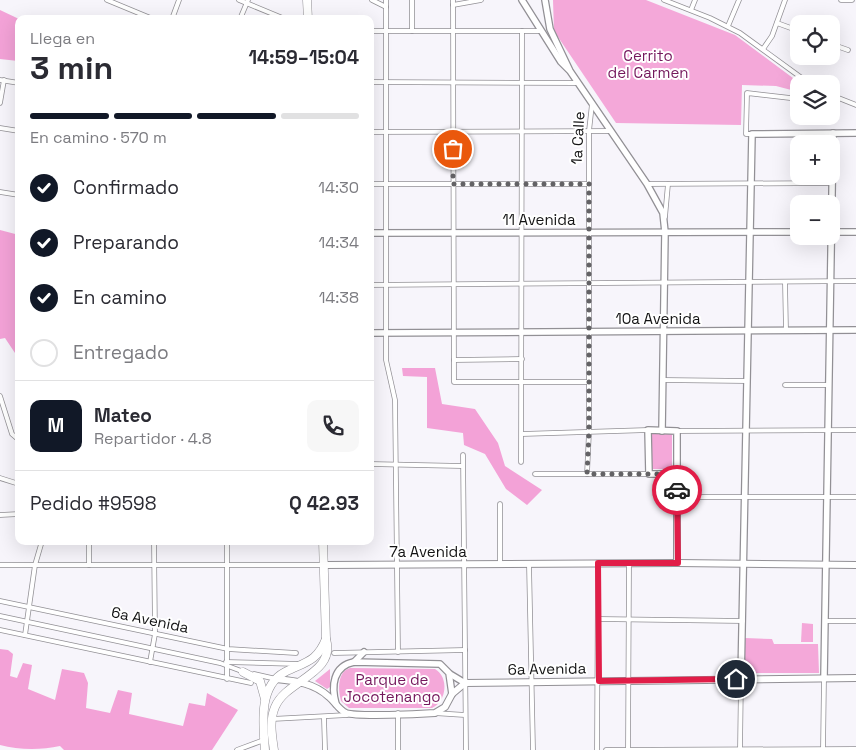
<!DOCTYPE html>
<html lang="es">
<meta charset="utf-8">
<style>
:root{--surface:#fff;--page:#f7f7f7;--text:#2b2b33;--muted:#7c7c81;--line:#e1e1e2;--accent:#111827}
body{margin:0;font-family:"Space Grotesk",sans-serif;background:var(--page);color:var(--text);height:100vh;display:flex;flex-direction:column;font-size:19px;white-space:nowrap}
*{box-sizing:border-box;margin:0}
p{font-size:16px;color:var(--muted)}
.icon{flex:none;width:28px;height:28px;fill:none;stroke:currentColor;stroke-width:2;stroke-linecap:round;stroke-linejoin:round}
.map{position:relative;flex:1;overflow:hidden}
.drawer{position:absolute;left:15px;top:15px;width:359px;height:530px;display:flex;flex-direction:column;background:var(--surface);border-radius:10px;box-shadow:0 5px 20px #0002}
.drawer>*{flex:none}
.buttons{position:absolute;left:790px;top:15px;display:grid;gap:10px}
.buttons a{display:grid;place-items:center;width:50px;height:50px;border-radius:10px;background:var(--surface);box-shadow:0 5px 20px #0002;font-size:25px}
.pin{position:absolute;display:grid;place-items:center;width:42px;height:42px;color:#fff;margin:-21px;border:2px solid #fff;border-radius:50%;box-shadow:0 1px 5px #0007}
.courier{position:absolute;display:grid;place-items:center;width:50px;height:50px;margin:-25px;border:4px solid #e11d48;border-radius:50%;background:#fff;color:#222;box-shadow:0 1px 6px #0007}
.summary em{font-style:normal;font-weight:700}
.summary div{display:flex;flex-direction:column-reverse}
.summary{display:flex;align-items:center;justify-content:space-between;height:85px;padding:0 15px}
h1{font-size:32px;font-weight:700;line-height:38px}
.bar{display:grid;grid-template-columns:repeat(4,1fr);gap:8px 5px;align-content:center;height:60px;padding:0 15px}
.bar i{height:6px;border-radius:4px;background:var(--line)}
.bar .current{background:var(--accent)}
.bar p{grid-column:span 4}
.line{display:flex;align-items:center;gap:12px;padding:0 15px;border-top:1px solid var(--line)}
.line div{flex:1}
.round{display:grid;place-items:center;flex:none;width:52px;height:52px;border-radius:10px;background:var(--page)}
ol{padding:0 15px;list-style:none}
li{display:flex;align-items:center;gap:15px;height:55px}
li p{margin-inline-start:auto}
li .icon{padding:5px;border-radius:50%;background:var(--accent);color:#fff;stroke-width:4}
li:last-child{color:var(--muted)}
li i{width:28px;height:28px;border:2px solid var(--line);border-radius:50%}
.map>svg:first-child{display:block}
.green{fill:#f4a8d9}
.forest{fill:#f3a2d7}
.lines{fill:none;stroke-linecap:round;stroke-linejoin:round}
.street-casing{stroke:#929095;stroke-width:5.5}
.secondary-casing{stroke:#929095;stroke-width:8}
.primary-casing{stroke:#929095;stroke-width:8}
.highway-casing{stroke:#929095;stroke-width:9}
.street{stroke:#fff;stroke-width:4}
.secondary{stroke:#fff;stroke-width:5.5}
.primary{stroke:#fff;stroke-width:6}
.highway{stroke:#fff;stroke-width:8}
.done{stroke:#636265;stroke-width:5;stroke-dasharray:0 9}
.route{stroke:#e11d48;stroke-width:6}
.labels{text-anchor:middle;stroke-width:4;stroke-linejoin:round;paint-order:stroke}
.park-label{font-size:15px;fill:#74175c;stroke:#fff}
.street-label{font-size:15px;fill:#131314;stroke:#fff}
</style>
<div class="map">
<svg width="856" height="750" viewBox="0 0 856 750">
<rect width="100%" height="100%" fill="#f7f5fb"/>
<g class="green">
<path d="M553,0H646L735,35L801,84H799V92L776,86L742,85L741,125L616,123L554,31Z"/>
<rect x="651" y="434" width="21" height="35"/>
<path d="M802,623L813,624V642H801Z"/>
<path d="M745,638L772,639L774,644H818L819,673H745Z"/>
<path d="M350,668L435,669C449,677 447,701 432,708H349L341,701C338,690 337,672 350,668Z"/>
<path d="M330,669V687L327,689L315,681Z"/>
</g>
<g class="forest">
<path d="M0,10L19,19L18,61L0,59Z"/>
<path d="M0,230L19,235V359L5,338L0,339Z"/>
<path d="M402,368H435L442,404L475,409L498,443L505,466L542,490L527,505L506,489L485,454L464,445L463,433L427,428V377L403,376Z"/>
<path d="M0,649L8,650L13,654L10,676L17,678L23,663L32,665L28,689L55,700L62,669L84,673L88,683L86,708L110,713L118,690L132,693L129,714L183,726L189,703L205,706L207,693L238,710L212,750H64L60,746C41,750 19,750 0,745Z"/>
</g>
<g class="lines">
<g class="street-casing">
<g id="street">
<path d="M107,0L153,19"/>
<path d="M239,0L285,19"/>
<path d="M372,0L386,7"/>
<path d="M386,0V360L395,400L398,652"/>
<path d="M412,0V31"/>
<path d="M453,0L454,382H589"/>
<path d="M664,0L710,18L740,33L810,84"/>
<path d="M841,0H852"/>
<path d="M453,5L481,0"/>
<path d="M691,10L695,0"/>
<path d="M172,19L179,0"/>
<path d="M240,19L248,0"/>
<path d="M777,23L799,31"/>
<path d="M728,26L739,0"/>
<path d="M370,31H540"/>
<path d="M831,44L848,50"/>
<path d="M763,49L772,36L785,0"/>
<path d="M0,80L19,83"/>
<path d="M370,82L578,83"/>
<path d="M831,95L856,105"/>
<path d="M0,103L4,80"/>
<path d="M0,128L19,131"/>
<path d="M370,132L611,131"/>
<path d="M752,134H746L747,93L799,99"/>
<path d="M370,184H589"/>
<path d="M647,184L832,183"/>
<path d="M0,192L19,195"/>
<path d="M665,217L668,184"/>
<path d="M785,282L786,331"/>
<path d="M370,285L856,281"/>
<path d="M454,360L522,359"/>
<path d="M663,380L747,381"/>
<path d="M785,385H829"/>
<path d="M0,396L12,434L19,440"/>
<path d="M677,431L856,430"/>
<path d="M522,434L648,430"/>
<path d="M463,455L466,750"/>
<path d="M521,462L522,31"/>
<path d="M370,464L462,466"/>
<path d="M535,474H649"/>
<path d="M587,474L589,432V131L592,104"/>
<path d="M0,478L19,484"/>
<path d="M677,497H856"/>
<path d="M500,504V564"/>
<path d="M0,515L19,514"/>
<path d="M529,564L533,750"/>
<path d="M0,565H323"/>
<path d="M89,565V541"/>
<path d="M0,601L228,649L296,653"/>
<path d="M0,616L220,663L244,672"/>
<path d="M599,619L743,621"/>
<path d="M825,621H856"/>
<path d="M0,630L251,683"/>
<path d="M25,635L35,565L42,541"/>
<path d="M334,653L465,650"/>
<path d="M150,662L155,634L154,541"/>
<path d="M226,662L299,664"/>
<path d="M254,674L276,679"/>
<path d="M227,679V541"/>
<path d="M398,713V750"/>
<path d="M434,713L465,715"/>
<path d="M324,718L325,750"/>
<path d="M272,719L347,715"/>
<path d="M237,750L264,740"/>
<path d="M597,750L598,563"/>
<path d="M606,750L856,749"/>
<path d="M628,750L629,563"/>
<path d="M740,750L741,679"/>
<path d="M823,750L824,677"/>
</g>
</g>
<g class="secondary-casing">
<g id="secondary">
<path d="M522,0L561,62L570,71L647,184L663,213L665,232L662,431"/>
<path d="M545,0L550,29L569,69"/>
<path d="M831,232H856"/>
<path d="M370,233L799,232"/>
<path d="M370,333L856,330"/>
<path d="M677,474H649L648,430L677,431V563"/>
<path d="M354,662L364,652"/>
<path d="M450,674L465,683"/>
<path d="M824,677L833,133"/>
<path d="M741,679L752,134L856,133"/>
<path d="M336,704C331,686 333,666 354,662L440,664L449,673L452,694"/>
</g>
</g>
<g class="primary-casing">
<g id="primary">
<path d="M323,565L677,563L856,565"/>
<path d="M276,679C296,681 314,683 329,697C335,702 339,710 346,713C358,717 419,714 435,713L445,707L452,694L465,683L856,678"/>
</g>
</g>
<g class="highway-casing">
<g id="highway">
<path d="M307,0L308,19"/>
<path d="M243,672L260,681L265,699"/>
<path d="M265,750C263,725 258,686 285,672C305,662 317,662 326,639"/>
<path d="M274,750C272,736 269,721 275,707C286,680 336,674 326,639L323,541"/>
</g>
</g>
<use href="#street" class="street"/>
<use href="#secondary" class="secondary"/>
<use href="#primary" class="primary"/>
<use href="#highway" class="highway"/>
</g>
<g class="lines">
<path class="done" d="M453,149V184H589V432L587,474H677V490"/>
<path class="route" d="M677,490L678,563H598L599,681L736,679"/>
</g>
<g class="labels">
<g class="park-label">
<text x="648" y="61">Cerrito<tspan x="648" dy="17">del Carmen</tspan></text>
<text x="392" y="685">Parque de<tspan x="392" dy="17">Jocotenango</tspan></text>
</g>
<g class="street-label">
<text transform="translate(578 138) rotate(-87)" y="5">1a Calle</text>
<text x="539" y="225">11 Avenida</text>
<text x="658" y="324">10a Avenida</text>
<text x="428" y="557">7a Avenida</text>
<text transform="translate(150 620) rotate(12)" y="5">6a Avenida</text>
<text transform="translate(547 669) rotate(-1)" y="5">6a Avenida</text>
</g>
</g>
</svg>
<div class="buttons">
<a><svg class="icon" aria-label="locate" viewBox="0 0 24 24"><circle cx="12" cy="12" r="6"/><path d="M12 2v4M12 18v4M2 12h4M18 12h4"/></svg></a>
<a><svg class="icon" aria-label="layers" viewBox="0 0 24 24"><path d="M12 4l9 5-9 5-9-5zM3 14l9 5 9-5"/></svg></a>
<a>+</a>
<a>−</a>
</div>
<div class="pin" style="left:453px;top:149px;background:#ea580c"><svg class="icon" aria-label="bag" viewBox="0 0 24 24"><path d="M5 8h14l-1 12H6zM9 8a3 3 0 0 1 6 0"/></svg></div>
<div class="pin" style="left:736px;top:679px;background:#1f2937"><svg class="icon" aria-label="home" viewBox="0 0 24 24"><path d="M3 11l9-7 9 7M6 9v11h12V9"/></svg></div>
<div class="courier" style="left:677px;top:490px"><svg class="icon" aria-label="car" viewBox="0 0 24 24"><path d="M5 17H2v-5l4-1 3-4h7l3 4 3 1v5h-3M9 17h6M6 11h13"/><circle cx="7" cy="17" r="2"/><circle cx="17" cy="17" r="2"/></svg></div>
<section class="drawer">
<div class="summary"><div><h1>3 min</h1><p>Llega en</p></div><em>14:59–15:04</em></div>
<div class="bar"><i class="current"></i><i class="current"></i><i class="current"></i><i></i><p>En camino · 570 m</p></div>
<ol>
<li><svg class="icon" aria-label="check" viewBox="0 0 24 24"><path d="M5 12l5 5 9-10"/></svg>Confirmado<p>14:30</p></li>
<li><svg class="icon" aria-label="check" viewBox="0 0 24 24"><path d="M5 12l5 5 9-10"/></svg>Preparando<p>14:34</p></li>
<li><svg class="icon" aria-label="check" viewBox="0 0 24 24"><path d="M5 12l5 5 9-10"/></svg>En camino<p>14:38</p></li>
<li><i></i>Entregado</li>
</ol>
<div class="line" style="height:90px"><b class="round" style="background:var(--accent);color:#fff">M</b><div><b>Mateo</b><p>Repartidor · 4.8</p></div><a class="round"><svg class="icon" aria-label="phone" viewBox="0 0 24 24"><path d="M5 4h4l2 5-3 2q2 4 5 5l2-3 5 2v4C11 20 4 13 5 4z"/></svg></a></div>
<div class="line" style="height:65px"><div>Pedido #9598</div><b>Q 42.93</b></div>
</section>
</div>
